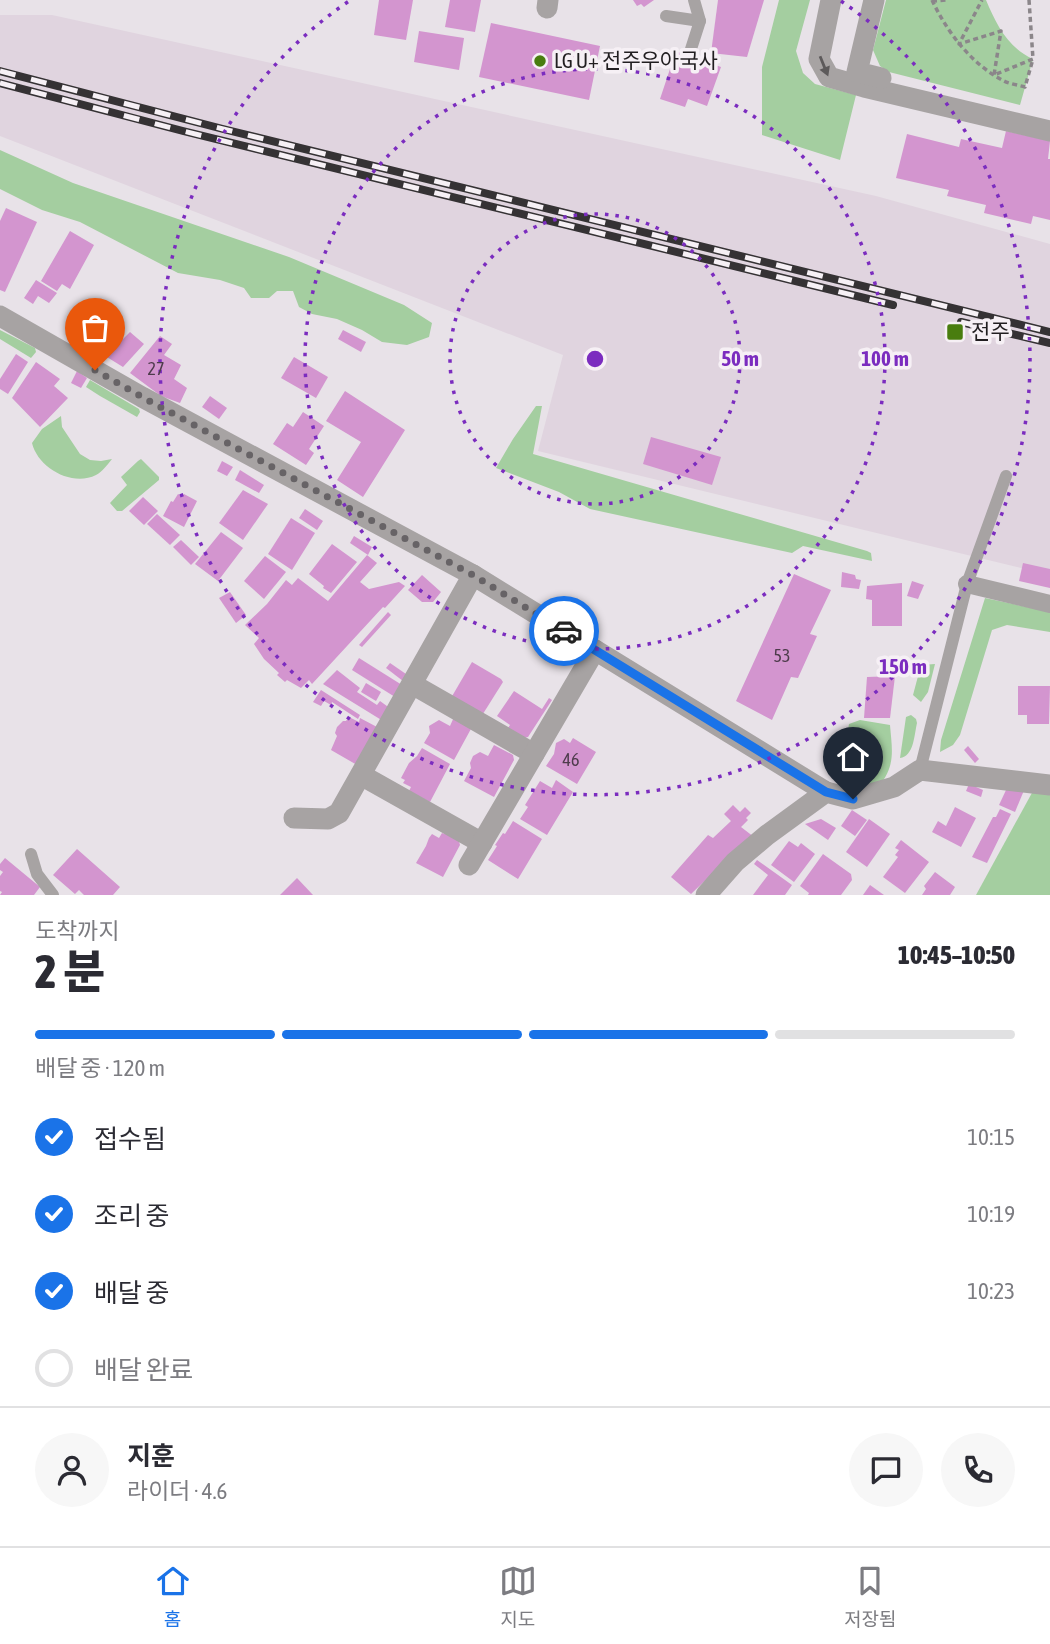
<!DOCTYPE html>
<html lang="ko">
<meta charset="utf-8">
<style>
:root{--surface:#fff;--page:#f7f7f7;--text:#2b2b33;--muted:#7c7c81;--line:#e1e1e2;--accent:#1a73e8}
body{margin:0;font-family:"Asap Condensed","Noto Sans KR",sans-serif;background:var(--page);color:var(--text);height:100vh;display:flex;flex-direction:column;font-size:26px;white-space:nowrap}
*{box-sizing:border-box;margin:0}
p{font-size:23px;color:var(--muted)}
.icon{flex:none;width:38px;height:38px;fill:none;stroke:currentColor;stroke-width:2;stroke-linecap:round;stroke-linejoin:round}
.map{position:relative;height:895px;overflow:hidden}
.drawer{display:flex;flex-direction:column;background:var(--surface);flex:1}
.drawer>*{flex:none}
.pin{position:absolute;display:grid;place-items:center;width:60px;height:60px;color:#fff;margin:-72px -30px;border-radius:50% 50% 50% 0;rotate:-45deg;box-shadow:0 0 7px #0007}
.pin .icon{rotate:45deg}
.courier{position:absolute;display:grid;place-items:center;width:70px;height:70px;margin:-35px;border:5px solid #1a73e8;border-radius:50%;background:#fff;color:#222;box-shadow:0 2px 9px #0007}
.headline em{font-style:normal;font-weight:800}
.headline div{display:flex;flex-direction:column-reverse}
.headline{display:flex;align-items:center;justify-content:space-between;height:119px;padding:0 35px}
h1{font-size:46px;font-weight:800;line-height:52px}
.bar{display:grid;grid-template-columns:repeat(4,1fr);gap:10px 7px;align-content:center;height:84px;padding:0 35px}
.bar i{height:9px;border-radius:5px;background:var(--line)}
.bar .on{background:var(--accent)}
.bar p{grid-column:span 4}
.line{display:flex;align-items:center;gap:18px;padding:0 35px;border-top:2px solid var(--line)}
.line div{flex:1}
.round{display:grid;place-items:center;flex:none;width:74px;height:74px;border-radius:37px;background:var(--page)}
ol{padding:0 35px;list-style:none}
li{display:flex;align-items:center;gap:21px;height:77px}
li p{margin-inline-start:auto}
li .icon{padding:7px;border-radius:50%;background:var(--accent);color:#fff;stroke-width:4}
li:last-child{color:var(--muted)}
li i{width:38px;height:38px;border:4px solid var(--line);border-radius:50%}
.dock{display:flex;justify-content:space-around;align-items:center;height:98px;border-top:2px solid var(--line);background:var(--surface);font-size:19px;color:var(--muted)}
.dock a{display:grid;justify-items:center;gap:4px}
.dock .on{color:var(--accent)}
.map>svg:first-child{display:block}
.built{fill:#e0d4df}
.green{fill:#a4cea0}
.building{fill:#d395cf}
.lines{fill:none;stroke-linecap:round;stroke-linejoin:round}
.path{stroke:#8b868a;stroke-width:3.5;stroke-dasharray:5 3.5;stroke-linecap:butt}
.service{stroke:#a7a3a3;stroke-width:12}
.pedestrian{stroke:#a7a3a3;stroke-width:18}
.minor{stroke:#a7a3a3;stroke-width:21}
.rail-casing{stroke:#353234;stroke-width:8}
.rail{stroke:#f6f0f5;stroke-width:5;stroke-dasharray:16;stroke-linecap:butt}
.oneway{fill:#5d5a5b}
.done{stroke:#676366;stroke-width:7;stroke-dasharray:0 12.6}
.route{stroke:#1a73e8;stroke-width:9}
.ring{fill:none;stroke:#7b2cbf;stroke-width:3.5;stroke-dasharray:3.5 7}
.poi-dot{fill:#497d0f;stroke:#f6f0f5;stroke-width:2.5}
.labels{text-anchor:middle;stroke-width:7;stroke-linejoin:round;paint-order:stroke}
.number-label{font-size:18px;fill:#4e3c4c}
.poi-label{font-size:21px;fill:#211e20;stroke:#f6f0f5;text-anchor:start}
.centre{fill:#7b2cbf;stroke:#f6f0f5;stroke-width:3.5}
.ring-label{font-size:21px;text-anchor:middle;font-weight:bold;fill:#7b2cbf;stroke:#f6f0f5;stroke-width:7;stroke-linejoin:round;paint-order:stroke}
</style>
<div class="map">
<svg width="1050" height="895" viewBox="0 0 1050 895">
<rect width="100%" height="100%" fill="#e8e2e8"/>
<path class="built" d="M0,15H52L876,196L1050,244V575L538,451L563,355L0,136Z"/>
<g class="green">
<path d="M779,0H810L796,51L803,73L815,84L856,95L840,160L762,135V67Z"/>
<path d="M886,0H986C996,24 1008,48 1033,59L1020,105L889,72L880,66L873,50Z"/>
<path d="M0,150L73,183L289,257L404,305L432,323L429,337L407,345L382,342L362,330L337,319L312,314L299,307L293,291H277L269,298H251L244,288L220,280L178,273L80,222L42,210L0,189Z"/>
<path d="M0,330L35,348L36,352L31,358L0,339Z"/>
<path d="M90,380L139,409L140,412L137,417L100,396L86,387Z"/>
<path d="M536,406H542L533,454L867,551L871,553L872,561L803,546L792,553L590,509L559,492L496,468L513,439Z"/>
<path d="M61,416L62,427L80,454L90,460L101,461L112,459C108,464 102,472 96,475C72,487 38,468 32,443L42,429Z"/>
<path d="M141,459L159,477V480L122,511H117L110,503L127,485L121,477L138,461Z"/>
<path d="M985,598L1050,612V632L1007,625L992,630L960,735L953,745L940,752L941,740Z"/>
<path d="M935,664L928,692L921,702L913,695L921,665Z"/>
<path d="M911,715L916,719L917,723C914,736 914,756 900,758L906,717Z"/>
<path d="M860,720L890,725C892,750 896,765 879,786L857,789L842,781L844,753L849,724Z"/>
<path d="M1033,791L1050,793V895H976Z"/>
</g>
<g class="building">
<path d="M379,0H413L406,40L374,35Z"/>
<path d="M450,0H481L475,32L445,27Z"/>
<path d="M633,0H654L644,7L641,4L637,6Z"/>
<path d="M718,0H764L747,57L711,53Z"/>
<path d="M491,23L600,46L589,100L479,77Z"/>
<path d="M419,31L464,38L459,70L414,62Z"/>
<path d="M676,51L721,67L707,106L688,99L685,107L660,99Z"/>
<path d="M1006,131L1050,141L1048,159H1050V220L1033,216L1031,224L984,213L986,205L947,196L949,190L896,178L907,134L959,147L961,139L1002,148Z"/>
<path d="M6,208L37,222L5,292L0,290V221Z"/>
<path d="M70,231L94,245L70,289L62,284L57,291L41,281Z"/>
<path d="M36,280L57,293L49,303L38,296L33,304L24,298Z"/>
<path d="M90,327L117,345L130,332L144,344L123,367L81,341Z"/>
<path d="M343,330L366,342L361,352L338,339Z"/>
<path d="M160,336L172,344L164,355L181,365L174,379L187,388L180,403L161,396L130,373Z"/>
<path d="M16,354L28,362L8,394L0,389V379Z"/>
<path d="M294,357L328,377L316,398L281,378Z"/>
<path d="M36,362L60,379L54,386L68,398L40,427L12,398Z"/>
<path d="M77,371L87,378L81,388L71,383Z"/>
<path d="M345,391L405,430L363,497L337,480L361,442L326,421Z"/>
<path d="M210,396L227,408L219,419L202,407Z"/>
<path d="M303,412L324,426L309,449L314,453L306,465L273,444L287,423L293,427Z"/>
<path d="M651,437L721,457L712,485L643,464Z"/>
<path d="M222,461L233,467L227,476L217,471Z"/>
<path d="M240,470L264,485L259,493L235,480Z"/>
<path d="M243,490L268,504L243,540L219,523Z"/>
<path d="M178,494L182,496L184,494L197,501L184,527L163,516L171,501L173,502Z"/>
<path d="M143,497L158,511L144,525L129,511Z"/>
<path d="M305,509L323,521L317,530L299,518Z"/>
<path d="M157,514L180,535L170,545L147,524Z"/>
<path d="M291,518L315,533L292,570L268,554Z"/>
<path d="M221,532L243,548L218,581L195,564Z"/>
<path d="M354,536L372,547L368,555L350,543Z"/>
<path d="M181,540L199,557L191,565L173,547Z"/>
<path d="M332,544L357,562L331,593L323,588L324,586L309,574Z"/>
<path d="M367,555L377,563L360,582L369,589L399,582L405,586L385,608L383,607L312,684L309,680L301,688L287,680L285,682L277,675L279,673L264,659L254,644L259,638L245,625L267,604L286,580L292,585L298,578L328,601Z"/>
<path d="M265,556L286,572L264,599L244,581Z"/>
<path d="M1023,563L1050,569V588L1019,581Z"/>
<path d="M842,572L855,575L856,579L861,580L859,589L841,587Z"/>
<path d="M794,574L831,590L810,634L817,636L798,678L791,677L772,720L736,701Z"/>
<path d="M422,575L441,592L433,602H422L408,590Z"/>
<path d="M912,581L924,585L918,599L907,596Z"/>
<path d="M902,583V626H872V600L866,599L867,586Z"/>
<path d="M230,592L246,615L236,623L219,598Z"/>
<path d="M388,612L391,615L362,647L359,645Z"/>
<path d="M359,658L402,685L395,697L352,670Z"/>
<path d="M472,662L501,679L503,682L481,717L451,698Z"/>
<path d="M390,663L406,674L403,681L386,668Z"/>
<path d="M337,670L360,688L357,692L377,705L380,701L391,709L383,721L323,684Z"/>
<path d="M895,676L890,718H864L867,677Z"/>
<path d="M366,683L381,692L376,701L361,692Z"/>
<path d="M1018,686H1050L1049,724H1027V715H1018Z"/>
<path d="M321,690L360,715L358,719L332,702L331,705L324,701L321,706L313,702Z"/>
<path d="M514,691L542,709L549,698L552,700L528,737L518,739L506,731L510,725L497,716Z"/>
<path d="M349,717L359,722L360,718L377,727L357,765L331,750L337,736L335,733L337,727L343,721H346Z"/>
<path d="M454,717L472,727L454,760L424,743L430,733L429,726L439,720L450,726Z"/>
<path d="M573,738L596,752L577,784L546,766L554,754L556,743L564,739L570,743Z"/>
<path d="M494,745L513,755L514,760L494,797L464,781L471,768L470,763L473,756L480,752L488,756Z"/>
<path d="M968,746L979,759L975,763L964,750Z"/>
<path d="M422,748L450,764L430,802L409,791L411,787L403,783L405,780L401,778L409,763L417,756Z"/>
<path d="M556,780L573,792L547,835L520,819L528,807L525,805L540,781L552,788Z"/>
<path d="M969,784L983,790L981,797L966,791Z"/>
<path d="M1007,788H1025L1015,812L999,805Z"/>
<path d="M733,805L740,812L745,807L751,813L746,818L748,820L741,827L754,837L736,851L691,894L671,877L708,835L713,838L731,821L724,814Z"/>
<path d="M955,807L976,818L961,847L932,832L938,821L946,826Z"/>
<path d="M1000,809L1011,814L987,863L972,857L993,817H996Z"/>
<path d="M852,810L867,820L855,836L841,826Z"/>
<path d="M821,819L836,828L828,840L805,824Z"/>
<path d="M869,819L890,834L867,867L846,852Z"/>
<path d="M513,821L542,839L518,879L488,860L497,846L495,845L503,833L505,834Z"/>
<path d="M446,831L458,838L460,845L443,877L416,863L426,846L429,838L432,834L439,838L442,833L445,834Z"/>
<path d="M901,840L929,862L905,893L883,877L898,857L895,855L899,850L895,848Z"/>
<path d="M789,841L798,847L801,843L815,854L794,882L771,865Z"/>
<path d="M77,849L120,887L113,895H84L79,890L75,894L53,875Z"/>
<path d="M823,854L851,874L852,880L841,895H808L809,893L800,886Z"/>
<path d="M5,858L40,887L34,895H0L2,892L0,891V876L3,872L0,870V864Z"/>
<path d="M757,860L792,885L785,895H753L768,875L754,864Z"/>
<path d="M935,872L955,887L950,895H922L926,889L924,886Z"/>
<path d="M297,878L313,895H280Z"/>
<path d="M870,885L884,895H863Z"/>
</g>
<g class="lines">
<g class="path">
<path d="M932,0C947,32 971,64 1004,81C1010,84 1018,85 1025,87L1033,59L994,75L1001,31L959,44L982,0"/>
<path d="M1029,0L1033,59"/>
<path d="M932,1L947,0"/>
</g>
<g class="service">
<path d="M666,16L700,21"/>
<path d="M691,49L700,21L694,0"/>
<path d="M920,770L967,584L1006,476"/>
<path d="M31,854L37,874L53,895"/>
</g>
<path class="pedestrian" d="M967,584L1050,604"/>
<g class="minor">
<path d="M831,0L819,59L829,77L864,87L1050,131"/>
<path d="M874,0L857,72L881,78"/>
<path d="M547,8L548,0"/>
<path d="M0,316L142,397L473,575L826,792"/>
<path d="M412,684L534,754"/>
<path d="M361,775L482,843"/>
<path d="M294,818L328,819L339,813L473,575"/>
<path d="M469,865L595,650"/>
<path d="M706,895L735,862L767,835L826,792L853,799L894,787L920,770L1050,785"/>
</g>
<g class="rail-casing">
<g id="rail">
<path d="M0,71L223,129L1050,332"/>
<path d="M0,83L183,131L893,305"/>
<path d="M961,322L1050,343"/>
</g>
</g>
<use href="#rail" class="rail"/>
</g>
<defs><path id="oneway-solid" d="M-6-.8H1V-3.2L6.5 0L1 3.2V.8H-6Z" transform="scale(1.75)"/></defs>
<use class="oneway" href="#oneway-solid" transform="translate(824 66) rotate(68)"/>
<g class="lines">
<path class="done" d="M95,370L142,397L473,575L564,631"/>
<path class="route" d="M564,631L826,792L853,799"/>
</g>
<g class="ring">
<circle cx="595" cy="359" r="145"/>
<circle cx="595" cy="359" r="290"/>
<path d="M841 1A435 435 0 1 1 349 1"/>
</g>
<g class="poi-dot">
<circle cx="540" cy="61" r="7"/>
<rect x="946" y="323" width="18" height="18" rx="3.5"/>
</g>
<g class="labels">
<g class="number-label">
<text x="156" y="375">27</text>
<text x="782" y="662">53</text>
<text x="571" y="766">46</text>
</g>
<g class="poi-label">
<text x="554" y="68">LG U+ 전주우아국사</text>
<text x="971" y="339">전주</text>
</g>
</g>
<circle cx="595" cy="359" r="10" class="centre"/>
<g class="ring-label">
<text x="740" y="366">50 m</text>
<text x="885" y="366">100 m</text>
<text x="903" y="674">150 m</text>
</g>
</svg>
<div class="pin" style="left:95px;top:370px;background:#ea580c"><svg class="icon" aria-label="bag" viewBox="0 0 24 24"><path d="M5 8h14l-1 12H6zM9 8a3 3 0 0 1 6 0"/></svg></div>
<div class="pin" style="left:853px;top:799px;background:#1f2937"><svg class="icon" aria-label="home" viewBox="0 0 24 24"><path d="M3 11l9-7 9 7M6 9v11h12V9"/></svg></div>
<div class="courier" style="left:564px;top:631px"><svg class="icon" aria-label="car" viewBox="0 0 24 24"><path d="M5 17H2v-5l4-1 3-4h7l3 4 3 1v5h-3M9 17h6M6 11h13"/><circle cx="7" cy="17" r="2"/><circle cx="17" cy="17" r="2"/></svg></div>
</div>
<section class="drawer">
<div class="headline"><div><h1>2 분</h1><p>도착까지</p></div><em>10:45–10:50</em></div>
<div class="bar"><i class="on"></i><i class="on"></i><i class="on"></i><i></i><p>배달 중 · 120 m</p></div>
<ol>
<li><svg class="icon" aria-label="check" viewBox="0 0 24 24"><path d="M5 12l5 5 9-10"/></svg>접수됨<p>10:15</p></li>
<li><svg class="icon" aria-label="check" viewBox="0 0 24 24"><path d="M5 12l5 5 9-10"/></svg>조리 중<p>10:19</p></li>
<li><svg class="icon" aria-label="check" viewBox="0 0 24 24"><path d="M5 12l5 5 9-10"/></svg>배달 중<p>10:23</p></li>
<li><i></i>배달 완료</li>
</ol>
<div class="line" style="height:126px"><a class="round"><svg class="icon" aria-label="person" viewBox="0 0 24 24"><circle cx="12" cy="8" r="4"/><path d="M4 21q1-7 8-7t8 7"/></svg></a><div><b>지훈</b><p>라이더 · 4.6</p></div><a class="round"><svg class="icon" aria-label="chat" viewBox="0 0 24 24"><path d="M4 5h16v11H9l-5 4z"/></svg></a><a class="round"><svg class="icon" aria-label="phone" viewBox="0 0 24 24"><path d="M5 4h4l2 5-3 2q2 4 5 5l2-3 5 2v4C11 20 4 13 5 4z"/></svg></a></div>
</section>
<nav class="dock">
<a class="on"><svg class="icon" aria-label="home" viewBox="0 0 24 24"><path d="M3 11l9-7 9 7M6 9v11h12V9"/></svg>홈</a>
<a><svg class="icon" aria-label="map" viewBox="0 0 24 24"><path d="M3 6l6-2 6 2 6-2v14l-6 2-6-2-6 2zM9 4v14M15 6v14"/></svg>지도</a>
<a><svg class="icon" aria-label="saved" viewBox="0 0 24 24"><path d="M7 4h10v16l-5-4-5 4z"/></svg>저장됨</a>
</nav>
